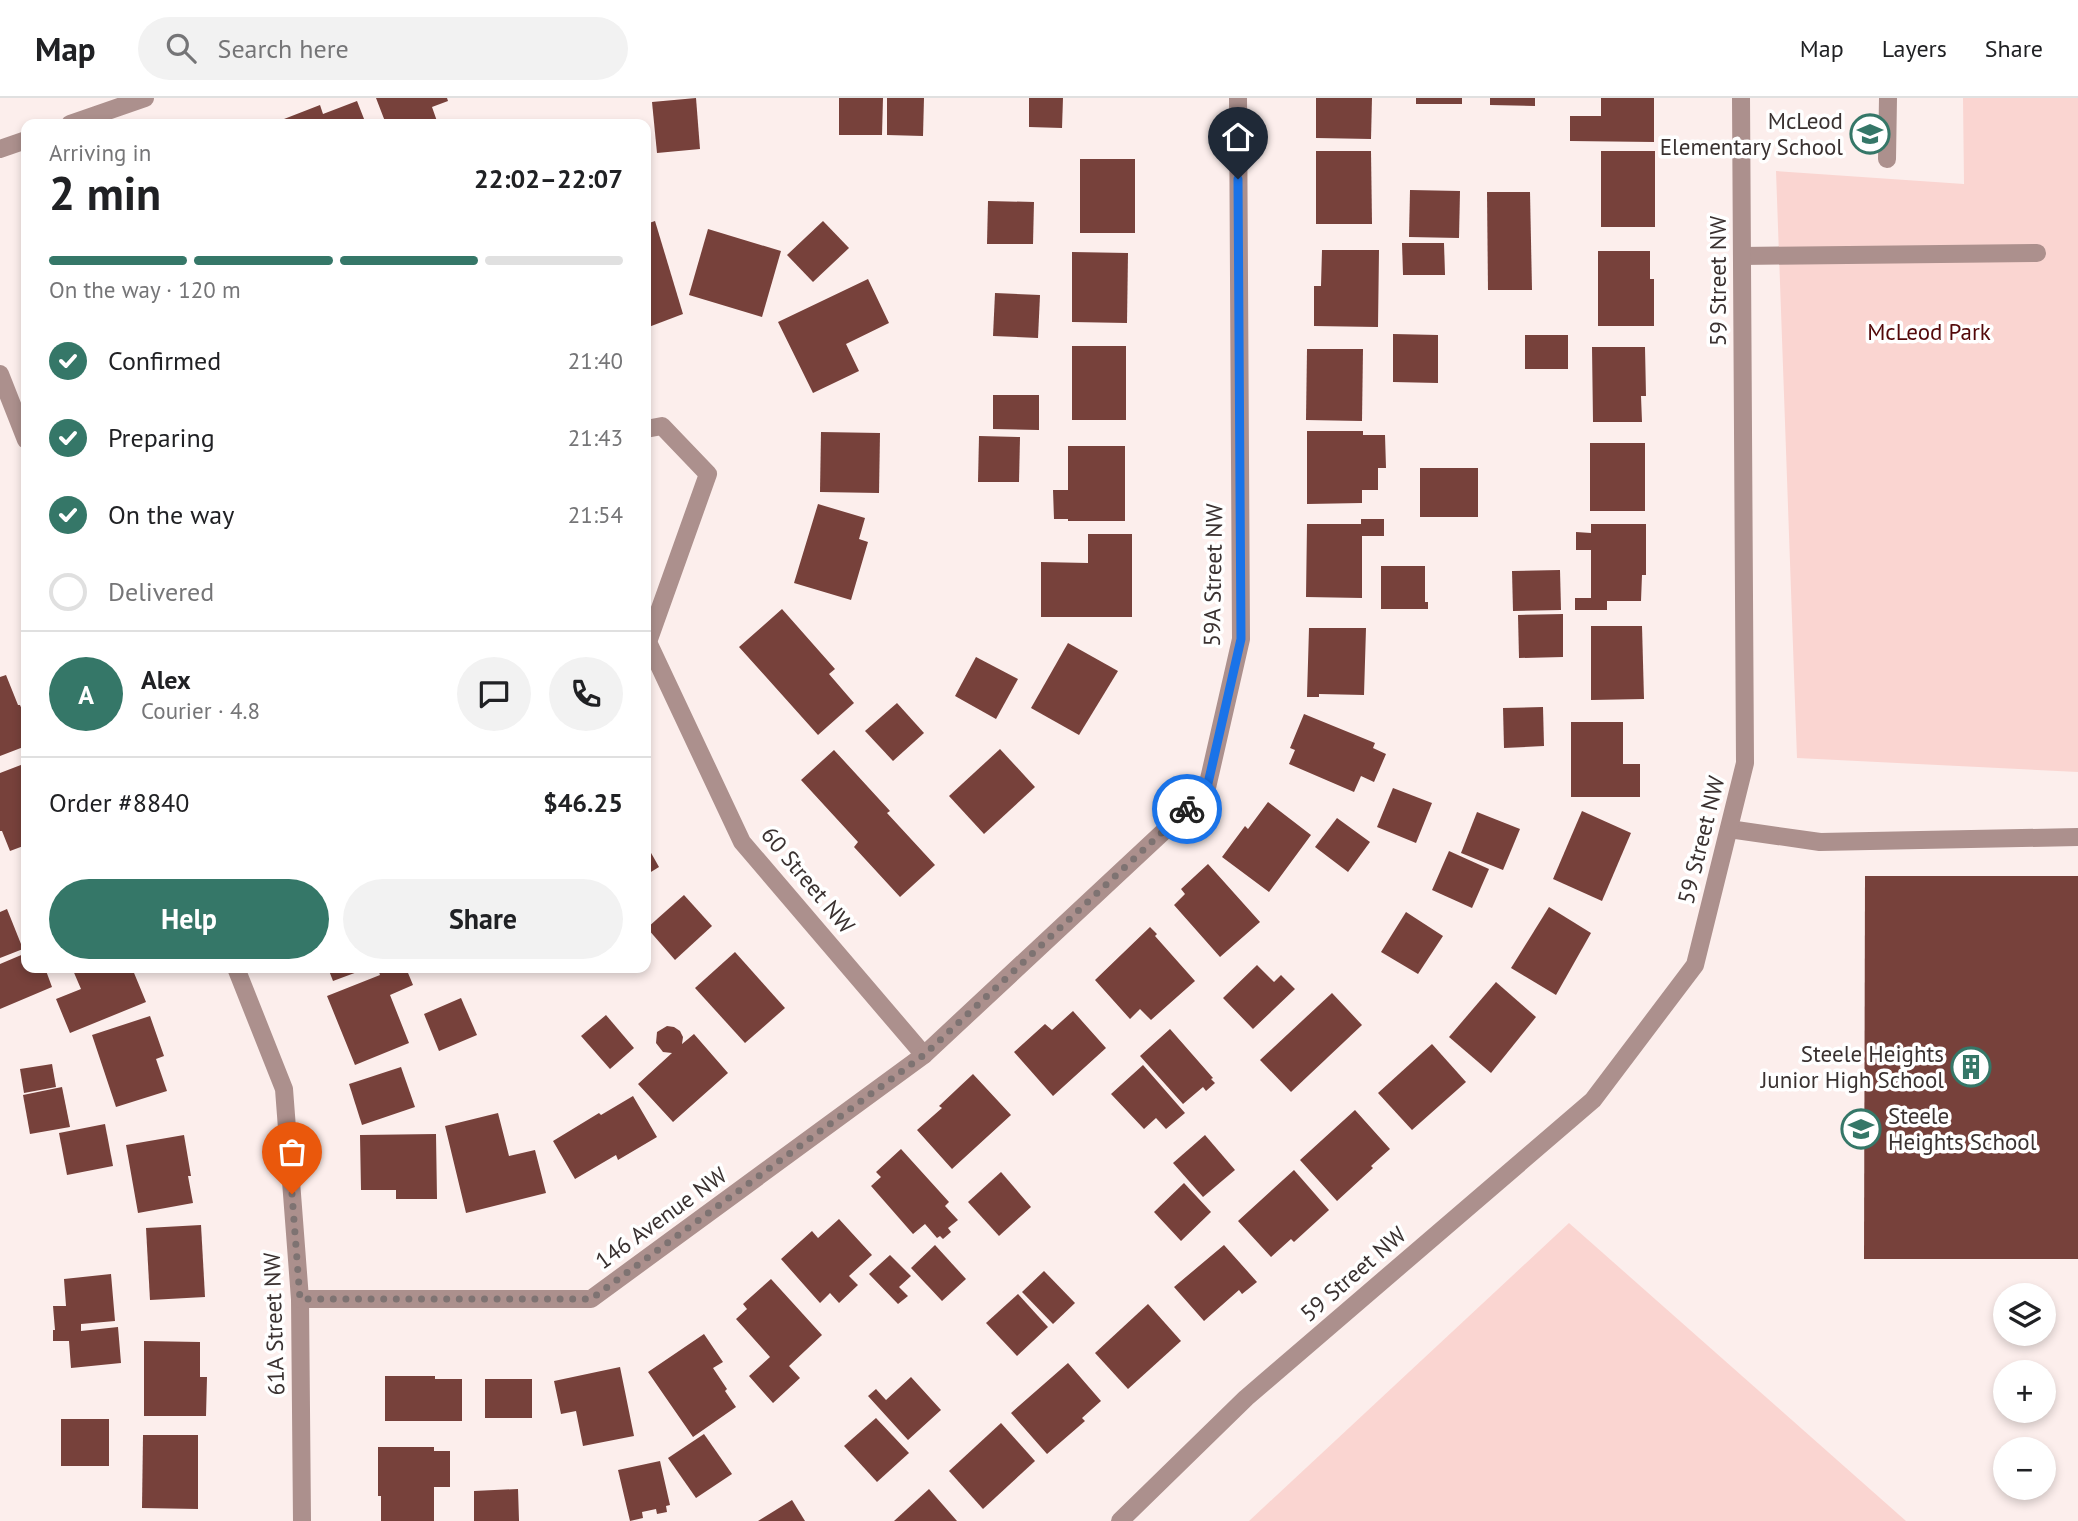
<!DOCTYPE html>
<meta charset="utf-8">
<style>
:root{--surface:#fff;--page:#f2f2f2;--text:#202124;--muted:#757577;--line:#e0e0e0;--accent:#357768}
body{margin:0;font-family:"PT Sans",sans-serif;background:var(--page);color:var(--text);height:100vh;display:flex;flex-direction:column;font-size:26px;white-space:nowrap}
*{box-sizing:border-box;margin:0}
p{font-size:23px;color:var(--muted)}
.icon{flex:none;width:38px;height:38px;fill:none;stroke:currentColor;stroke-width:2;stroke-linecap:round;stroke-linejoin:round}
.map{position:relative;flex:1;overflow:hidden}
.side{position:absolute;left:21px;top:21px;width:630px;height:854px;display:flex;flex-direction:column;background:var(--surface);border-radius:14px;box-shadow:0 4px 10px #0003}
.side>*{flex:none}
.buttons{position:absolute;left:1993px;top:1185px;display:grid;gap:14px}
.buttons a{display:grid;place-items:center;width:63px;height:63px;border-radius:50%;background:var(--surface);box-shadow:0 4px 10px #0003;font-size:35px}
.pin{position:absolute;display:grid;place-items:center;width:60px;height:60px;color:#fff;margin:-72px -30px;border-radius:50% 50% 50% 0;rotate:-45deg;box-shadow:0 0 7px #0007}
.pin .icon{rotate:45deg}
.courier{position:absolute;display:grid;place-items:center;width:70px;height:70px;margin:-35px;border:5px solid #1a73e8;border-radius:50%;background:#fff;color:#222;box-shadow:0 2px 9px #0007}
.summary em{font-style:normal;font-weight:800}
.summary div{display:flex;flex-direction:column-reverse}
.summary{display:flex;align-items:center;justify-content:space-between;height:119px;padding:0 28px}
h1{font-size:46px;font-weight:800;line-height:52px}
.bar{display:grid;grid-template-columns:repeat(4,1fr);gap:10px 7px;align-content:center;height:84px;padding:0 28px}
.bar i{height:9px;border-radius:5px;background:var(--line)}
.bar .active{background:var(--accent)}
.bar p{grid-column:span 4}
.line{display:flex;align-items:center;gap:18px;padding:0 28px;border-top:2px solid var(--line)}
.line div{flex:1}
.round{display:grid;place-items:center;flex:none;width:74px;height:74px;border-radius:37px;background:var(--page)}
ol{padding:0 28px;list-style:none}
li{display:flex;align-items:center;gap:21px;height:77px}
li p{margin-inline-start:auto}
li .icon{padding:7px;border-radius:50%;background:var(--accent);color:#fff;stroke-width:4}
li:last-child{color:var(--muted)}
li i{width:38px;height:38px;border:4px solid var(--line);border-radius:50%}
.action{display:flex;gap:14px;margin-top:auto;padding:14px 28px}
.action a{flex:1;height:80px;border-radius:42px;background:var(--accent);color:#fff;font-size:28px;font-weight:800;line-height:80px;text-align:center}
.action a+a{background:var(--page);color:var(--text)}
header{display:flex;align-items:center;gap:42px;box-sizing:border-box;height:98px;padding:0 35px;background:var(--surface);border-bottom:2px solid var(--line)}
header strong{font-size:33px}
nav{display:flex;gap:38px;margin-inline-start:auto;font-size:24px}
.search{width:490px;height:63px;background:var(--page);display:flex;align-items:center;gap:18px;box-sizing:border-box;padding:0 24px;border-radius:38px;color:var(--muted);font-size:26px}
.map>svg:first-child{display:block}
.green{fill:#fad5d1}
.building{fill:#77413b}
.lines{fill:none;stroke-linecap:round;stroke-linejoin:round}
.minor{stroke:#ac908d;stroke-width:18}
.done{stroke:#7e7372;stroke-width:7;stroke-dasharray:0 12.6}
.route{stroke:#1a73e8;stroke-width:9}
.labels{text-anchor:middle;stroke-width:7;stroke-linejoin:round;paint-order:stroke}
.poi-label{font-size:23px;fill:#3a3130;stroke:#fff;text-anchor:end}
.street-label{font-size:23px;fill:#3a3130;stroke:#fff}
.park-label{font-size:23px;fill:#530809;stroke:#fff}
</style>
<header>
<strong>Map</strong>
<div class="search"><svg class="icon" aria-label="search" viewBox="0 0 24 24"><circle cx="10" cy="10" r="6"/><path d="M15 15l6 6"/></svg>Search here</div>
<nav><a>Map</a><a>Layers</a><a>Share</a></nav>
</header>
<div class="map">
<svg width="2078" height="1423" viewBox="0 0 2078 1423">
<rect width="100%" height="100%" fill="#fceeec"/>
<g class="green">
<path d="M1963,0H2078V674L1797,660L1776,73L1964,86Z"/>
<path d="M1569,1125L1906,1423H1249Z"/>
</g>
<g class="building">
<path d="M376,0H447L448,3L432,9L438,26H386Z"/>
<path d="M696,0L700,51L657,55L652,4Z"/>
<path d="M839,0H883L882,37H839Z"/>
<path d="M887,0H924L923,38L887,37Z"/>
<path d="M1029,0H1063L1062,30L1029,29Z"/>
<path d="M1316,0H1372L1371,41L1316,40Z"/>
<rect x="1416" y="0" width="46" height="6"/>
<path d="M1490,0H1535V8L1490,7Z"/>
<path d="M1601,0H1654V44L1570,43V18H1601Z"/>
<path d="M357,3L366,26H286L284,21L320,7L323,16Z"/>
<path d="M1316,53H1371L1372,126H1316Z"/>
<rect x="1601" y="53" width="54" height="76"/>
<rect x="1080" y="61" width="55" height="74"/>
<path d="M646,72H649L651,83L646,85Z"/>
<path d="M1410,92L1460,93L1459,140L1409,139Z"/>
<path d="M1487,94H1530L1532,192H1488Z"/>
<path d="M988,103L1034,104L1033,146H987Z"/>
<path d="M655,123L683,216L646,230V126Z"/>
<path d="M823,123L849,150L813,184L787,157Z"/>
<path d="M708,131L781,153L762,219L689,197Z"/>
<path d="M1402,145H1444L1445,177H1403Z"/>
<path d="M1322,152H1379L1378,229L1314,228V188H1321Z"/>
<path d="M1598,153H1650V181H1654V228H1598Z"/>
<path d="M1072,154L1128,155L1127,225L1072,224Z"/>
<path d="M868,181L889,225L846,246L859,273L813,295L778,224Z"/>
<path d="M995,195L1040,197L1038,240L993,238Z"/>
<path d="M1393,236L1438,237V285L1393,284Z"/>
<rect x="1525" y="237" width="43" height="34"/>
<rect x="1072" y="248" width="54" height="74"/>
<path d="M1592,249H1645L1646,298H1641L1642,324H1593Z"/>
<path d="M1307,251H1363L1362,323L1306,322Z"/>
<path d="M993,297H1039V332L993,331Z"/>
<path d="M1307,333H1363V337H1385L1386,370H1378V392H1362V405L1307,406Z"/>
<path d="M821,334L880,335L879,395L820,394Z"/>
<path d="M979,338L1020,339L1019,384H978Z"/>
<rect x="1590" y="345" width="55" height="68"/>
<path d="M1068,348H1125V423H1068V421H1054L1053,392H1068Z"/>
<rect x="1420" y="370" width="58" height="49"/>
<path d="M818,406L865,420L859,441L868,444L851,502L794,485Z"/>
<path d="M1361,421H1384V438H1362V500L1306,499L1307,426H1361Z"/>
<path d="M1591,426H1646V477H1642L1641,503H1607V512H1575V500H1591V452H1576V434L1591,435Z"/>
<path d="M1088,436H1132V519H1041V464L1088,465Z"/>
<path d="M1381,468H1425V504H1428V511H1381Z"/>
<path d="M1560,472L1561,512L1513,513L1512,473Z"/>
<path d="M782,511L835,571L829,576L854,605L818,637L739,549Z"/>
<path d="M1563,516V559L1519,560L1518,517Z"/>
<path d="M1591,528H1642L1644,601L1591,602Z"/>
<path d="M1309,530H1366L1364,597L1319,596V599H1307Z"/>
<path d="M1068,545L1118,573L1079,637L1031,610Z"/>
<path d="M976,559L1018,581L996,621L955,598Z"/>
<path d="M6,577L18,607H20L26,621V648L0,658V579Z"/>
<path d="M897,605L924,635L893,663L865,633Z"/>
<path d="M1543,609L1544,648L1504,650L1503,610Z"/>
<path d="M1304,616L1375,645L1373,650L1386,656L1374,684L1361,678L1354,694L1289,666L1295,652L1290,650Z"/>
<path d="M1571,624H1623V666H1640V699H1571Z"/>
<path d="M1000,651L1035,689L984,736L949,698Z"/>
<path d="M834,652L890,713L887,715L935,767L900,799L854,749L858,744L801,682Z"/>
<path d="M26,665V747L10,753L2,733H0V675Z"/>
<path d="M1393,690L1432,705L1416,745L1377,729Z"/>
<path d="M1268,704L1311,737L1269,794L1222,759L1245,728L1248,731Z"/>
<path d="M1582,713L1631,735L1602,803L1553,781Z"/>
<path d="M1477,714L1520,731L1503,772L1461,755Z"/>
<path d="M1337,720L1370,744L1348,774L1315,749Z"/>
<path d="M646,746L659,769L646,777Z"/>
<path d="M1449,753L1489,771L1472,810L1432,792Z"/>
<path d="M1208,766L1260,824L1220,859L1174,807L1185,796L1181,791Z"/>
<path d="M1865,778H2078V1161H1864Z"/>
<path d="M684,797L712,828L675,862L647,830Z"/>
<path d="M1549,809L1591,835L1556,897L1511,870Z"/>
<path d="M7,811L23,851L0,860V814Z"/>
<path d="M1406,814L1443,838L1418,876L1381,854Z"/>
<path d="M1150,829L1157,836L1155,838L1195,883L1151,922L1140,911L1130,921L1095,882Z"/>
<path d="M735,854L785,910L745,945L695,890Z"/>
<path d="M26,855V870H45L52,889L0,911V866Z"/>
<path d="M1257,867L1274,884L1281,877L1295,891L1253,931L1223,900Z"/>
<path d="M72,870H132L146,904L70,935L56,901L81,891Z"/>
<path d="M328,870H368L333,883Z"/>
<path d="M390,870H406L413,887L390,897L409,945L355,967L327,898L380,877L379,874Z"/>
<path d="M1496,884L1536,919L1491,975L1449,939Z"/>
<path d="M1332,895L1362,927L1291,994L1260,962Z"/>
<path d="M461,900L477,937L439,953L424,916Z"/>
<path d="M1073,913L1106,950L1053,998L1014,954L1045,926L1052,932Z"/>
<path d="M606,917L634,950L610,971L581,938Z"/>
<path d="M150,918L164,958L156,961L167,993L116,1009L92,937Z"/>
<path d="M667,928L674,929L680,933L683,939L682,946L694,936L728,975L673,1024L638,986L672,955L663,954L656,945L657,934Z"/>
<path d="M1170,931L1213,980L1211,981L1215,985L1206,993L1203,989L1183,1006L1140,958Z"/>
<path d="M1432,946L1466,984L1412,1032L1378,995Z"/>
<path d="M52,966L56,989L24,995L20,971Z"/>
<path d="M1143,967L1185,1015L1166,1031L1156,1020L1144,1031L1111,996Z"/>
<path d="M401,969L415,1009L362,1027L349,986Z"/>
<path d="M973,976L1011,1017L952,1071L917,1032L942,1010L939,1008Z"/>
<path d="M62,989L70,1029L30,1036L23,997Z"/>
<path d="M633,998L657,1039L618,1062L616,1057L575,1081L553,1043L599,1015L601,1017Z"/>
<path d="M1355,1012L1390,1051L1371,1068L1373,1070L1337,1103L1300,1062Z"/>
<path d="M498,1015L509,1058L535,1052L546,1095L466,1115L445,1028Z"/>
<path d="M105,1026L113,1068L67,1077L59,1035Z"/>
<path d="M436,1036L437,1101H396V1092H361L360,1037Z"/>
<path d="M184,1037L191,1078H188L193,1105L138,1115L126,1047Z"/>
<path d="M1205,1037L1235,1072L1203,1099L1173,1065Z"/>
<path d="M901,1051L949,1104L945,1108L958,1122L948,1130L951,1134L943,1141L940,1138L937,1140L925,1126L913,1136L871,1088L881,1079L876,1074Z"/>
<path d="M1294,1072L1329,1112L1294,1144L1291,1141L1271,1159L1238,1123Z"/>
<path d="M1001,1074L1031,1109L999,1138L968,1104Z"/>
<path d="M1184,1085L1211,1114L1181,1143L1154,1114Z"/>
<path d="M839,1121L872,1157L849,1178L858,1187L839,1205L830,1195L820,1205L781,1161L812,1133L818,1140Z"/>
<path d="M201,1127L205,1199L150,1202L146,1130Z"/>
<path d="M935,1147L966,1181L942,1203L911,1170Z"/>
<path d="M1224,1147L1257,1184L1242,1196L1239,1192L1204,1223L1174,1189Z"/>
<path d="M890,1157L911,1178L899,1189L908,1198L898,1206L869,1176Z"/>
<path d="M1044,1173L1075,1205L1053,1226L1022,1194Z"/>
<path d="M111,1176L115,1223L81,1226V1233L118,1229L121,1265L71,1270L69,1243H53V1232H55L53,1208H66L64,1181Z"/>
<path d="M771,1181L822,1237L789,1268L800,1280L773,1305L749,1278L770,1259L736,1221L747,1211L743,1206Z"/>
<path d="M1018,1196L1048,1229L1017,1258L986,1225Z"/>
<path d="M1148,1206L1181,1243L1128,1291L1095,1255Z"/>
<path d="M704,1236L723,1264L713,1270L727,1291L725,1293L736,1309L693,1339L648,1274Z"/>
<path d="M144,1243L200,1244V1279H207L206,1318H144Z"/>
<path d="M1068,1265L1101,1303L1082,1320L1085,1323L1047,1356L1011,1315Z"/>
<path d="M620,1269L634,1338L583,1348L576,1313L561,1316L554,1283Z"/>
<path d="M385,1278H435V1281H462V1323H385Z"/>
<path d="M911,1279L941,1312L908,1342L868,1298L876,1291L886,1302Z"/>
<rect x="485" y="1281" width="47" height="39"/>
<path d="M876,1320L909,1355L877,1384L844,1348Z"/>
<rect x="61" y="1321" width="48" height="47"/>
<path d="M1001,1325L1035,1363L983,1411L949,1373Z"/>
<path d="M704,1336L732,1376L696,1400L668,1360Z"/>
<path d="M143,1337H198V1411L142,1410Z"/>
<path d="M378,1349H434V1353H450V1389H434V1423H381V1398H378Z"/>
<path d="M660,1363L670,1407L666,1408L667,1414L657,1416L656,1411L642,1414L643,1420L630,1423L618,1372Z"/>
<path d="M518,1391L519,1423H474V1393Z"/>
<path d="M929,1391L957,1423H894Z"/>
<path d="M792,1402L805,1423H758Z"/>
</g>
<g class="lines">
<g class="minor">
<path d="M70,26L145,0"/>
<path d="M0,51L26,42"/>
<path d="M1887,61L1888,0"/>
<path d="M1742,158L2037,155"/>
<path d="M0,276L26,342"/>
<path d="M646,331L662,328L708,376L648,544"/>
<path d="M646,534L648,544L742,744L924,957"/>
<path d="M1729,731L1820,744L2078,739"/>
<path d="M236,870L284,991L300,1201L302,1423"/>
<path d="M300,1201H591L924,957L1206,694L1241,541L1238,0"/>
<path d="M1120,1423L1246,1300L1593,1002L1695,867L1745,665L1741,0"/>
</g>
</g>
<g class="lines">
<path class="done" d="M292,1096L300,1201H591L924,957L1187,711"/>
<path class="route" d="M1187,711L1206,694L1241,541L1238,81"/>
</g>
<defs>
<g id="school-ring" transform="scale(2.0125)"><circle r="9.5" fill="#fff" stroke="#357768" stroke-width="1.5"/><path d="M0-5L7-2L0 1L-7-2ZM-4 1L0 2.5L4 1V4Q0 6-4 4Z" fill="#357768"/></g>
<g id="building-ring" transform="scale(2.0125)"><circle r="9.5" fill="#fff" stroke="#357768" stroke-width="1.5"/><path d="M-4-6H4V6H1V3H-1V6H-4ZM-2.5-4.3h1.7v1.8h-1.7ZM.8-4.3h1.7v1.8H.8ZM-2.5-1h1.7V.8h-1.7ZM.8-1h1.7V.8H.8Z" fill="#357768"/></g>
</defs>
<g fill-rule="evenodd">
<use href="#school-ring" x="1870" y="36"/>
<use href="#building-ring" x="1971" y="969"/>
<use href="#school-ring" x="1861" y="1031"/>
</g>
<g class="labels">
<g class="poi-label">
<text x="1843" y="31">McLeod<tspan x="1843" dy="26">Elementary School</tspan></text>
<text x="1944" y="964">Steele Heights<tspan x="1944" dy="26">Junior High School</tspan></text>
<text x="1888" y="1026" text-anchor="start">Steele<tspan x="1888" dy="26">Heights School</tspan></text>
</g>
<g class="street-label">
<text transform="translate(1718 183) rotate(-90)" y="8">59 Street NW</text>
<text transform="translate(1213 477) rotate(-89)" y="8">59A Street NW</text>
<text transform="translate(1701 742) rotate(-76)" y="8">59 Street NW</text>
<text transform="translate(808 782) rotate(50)" y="8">60 Street NW</text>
<text transform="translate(661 1120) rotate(-36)" y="8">146 Avenue NW</text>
<text transform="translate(1353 1176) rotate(-41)" y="8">59 Street NW</text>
<text transform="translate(274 1226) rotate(-92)" y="8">61A Street NW</text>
</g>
<g class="park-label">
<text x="1929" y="242">McLeod Park</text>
</g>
</g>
</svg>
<div class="buttons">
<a><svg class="icon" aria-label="layers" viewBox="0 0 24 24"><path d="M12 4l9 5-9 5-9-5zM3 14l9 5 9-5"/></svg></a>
<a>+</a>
<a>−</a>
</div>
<div class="pin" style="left:292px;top:1096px;background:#ea580c"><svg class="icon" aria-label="bag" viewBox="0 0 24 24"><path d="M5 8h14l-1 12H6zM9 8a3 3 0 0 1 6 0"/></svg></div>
<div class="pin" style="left:1238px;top:81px;background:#1f2937"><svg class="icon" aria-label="home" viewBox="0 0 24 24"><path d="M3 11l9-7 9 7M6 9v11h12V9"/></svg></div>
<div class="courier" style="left:1187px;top:711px"><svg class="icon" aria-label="bike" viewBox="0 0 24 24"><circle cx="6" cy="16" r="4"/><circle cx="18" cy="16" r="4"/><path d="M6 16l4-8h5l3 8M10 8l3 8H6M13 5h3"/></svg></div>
<section class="side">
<div class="summary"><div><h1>2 min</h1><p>Arriving in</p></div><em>22:02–22:07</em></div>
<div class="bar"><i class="active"></i><i class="active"></i><i class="active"></i><i></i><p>On the way · 120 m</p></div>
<ol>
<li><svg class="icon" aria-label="check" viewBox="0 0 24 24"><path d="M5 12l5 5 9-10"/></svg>Confirmed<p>21:40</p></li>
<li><svg class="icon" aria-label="check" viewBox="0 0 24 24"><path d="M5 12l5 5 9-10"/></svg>Preparing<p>21:43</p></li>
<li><svg class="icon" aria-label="check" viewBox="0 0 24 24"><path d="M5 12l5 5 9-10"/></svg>On the way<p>21:54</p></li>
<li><i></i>Delivered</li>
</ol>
<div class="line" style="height:126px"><b class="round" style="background:var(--accent);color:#fff">A</b><div><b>Alex</b><p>Courier · 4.8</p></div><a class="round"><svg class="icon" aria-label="chat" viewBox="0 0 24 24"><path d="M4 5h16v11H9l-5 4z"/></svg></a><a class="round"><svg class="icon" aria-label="phone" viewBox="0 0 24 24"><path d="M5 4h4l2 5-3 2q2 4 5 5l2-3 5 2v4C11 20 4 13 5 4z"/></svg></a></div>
<div class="line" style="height:91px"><div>Order #8840</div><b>$46.25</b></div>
<div class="action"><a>Help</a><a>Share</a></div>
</section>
</div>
